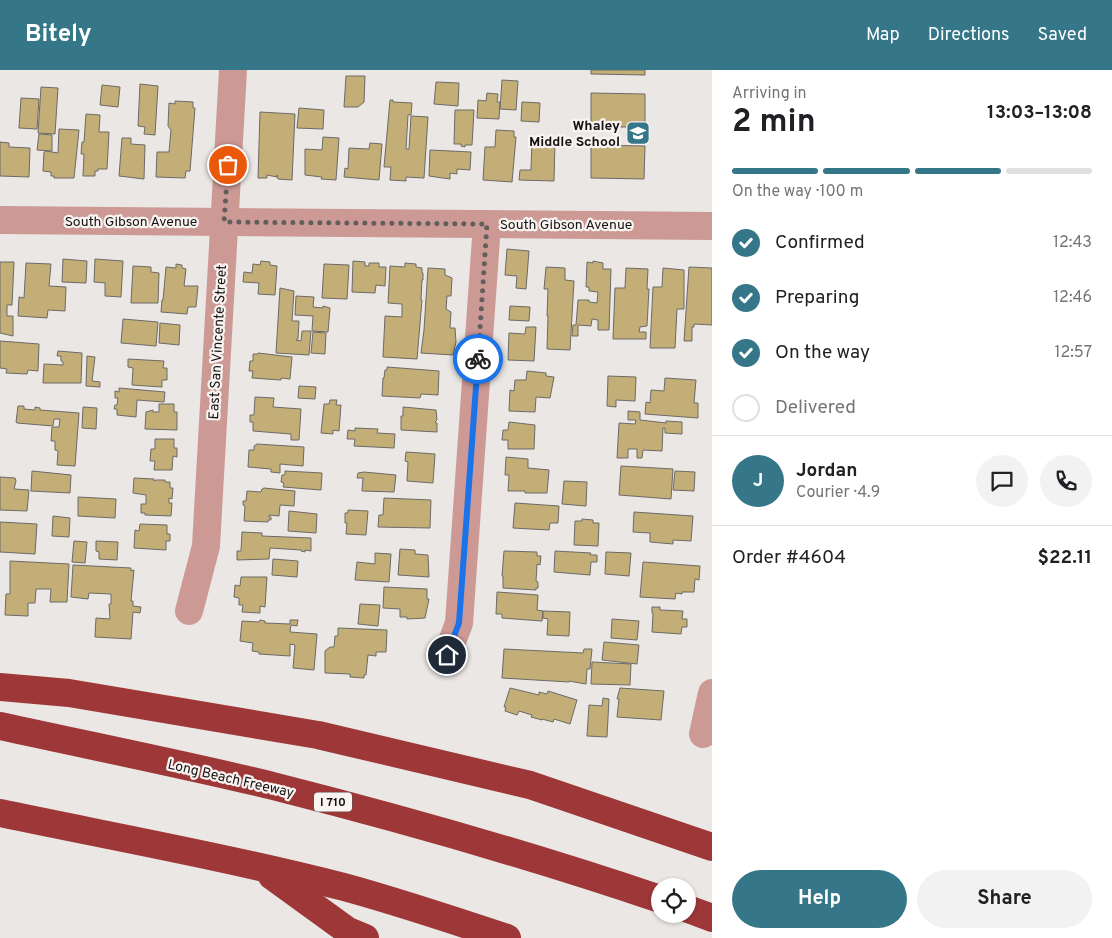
<!DOCTYPE html>
<meta charset="utf-8">
<style>
:root{--surface:#fff;--page:#f2f2f2;--text:#202124;--muted:#757577;--line:#e0e0e0;--accent:#357689}
body{margin:0;font-family:Overpass,sans-serif;background:var(--page);color:var(--text);height:100vh;display:flex;flex-direction:column;font-size:19px;white-space:nowrap}
*{box-sizing:border-box;margin:0}
p{font-size:16px;color:var(--muted)}
.icon{flex:none;width:28px;height:28px;fill:none;stroke:currentColor;stroke-width:2;stroke-linecap:round;stroke-linejoin:round}
.map{position:relative;flex:1;overflow:hidden}
.drawer{display:flex;flex-direction:column;background:var(--surface);width:400px}
.drawer>*{flex:none}
.tools{position:absolute;left:651px;top:808px;display:grid;gap:10px}
.tools a{display:grid;place-items:center;width:45px;height:45px;border-radius:50%;background:var(--surface);box-shadow:0 1px 4px #0004;font-size:25px}
.pin{position:absolute;display:grid;place-items:center;width:42px;height:42px;color:#fff;margin:-21px;border:2px solid #fff;border-radius:50%;box-shadow:0 1px 5px #0007}
.courier{position:absolute;display:grid;place-items:center;width:50px;height:50px;margin:-25px;border:4px solid #1a73e8;border-radius:50%;background:#fff;color:#222;box-shadow:0 1px 6px #0007}
.head em{font-style:normal;font-weight:700}
.head div{display:flex;flex-direction:column-reverse}
.head{display:flex;align-items:center;justify-content:space-between;height:85px;padding:0 20px}
h1{font-size:32px;font-weight:700;line-height:38px}
.bar{display:grid;grid-template-columns:repeat(4,1fr);gap:8px 5px;align-content:center;height:60px;padding:0 20px}
.bar i{height:6px;border-radius:4px;background:var(--line)}
.bar .selected{background:var(--accent)}
.bar p{grid-column:span 4}
.line{display:flex;align-items:center;gap:12px;padding:0 20px;border-top:1px solid var(--line)}
.line div{flex:1}
.round{display:grid;place-items:center;flex:none;width:52px;height:52px;border-radius:26px;background:var(--page)}
ol{padding:0 20px;list-style:none}
li{display:flex;align-items:center;gap:15px;height:55px}
li p{margin-inline-start:auto}
li .icon{padding:5px;border-radius:50%;background:var(--accent);color:#fff;stroke-width:4}
li:last-child{color:var(--muted)}
li i{width:28px;height:28px;border:2px solid var(--line);border-radius:50%}
.primary-button{display:flex;gap:10px;margin-top:auto;padding:10px 20px}
.primary-button a{flex:1;height:58px;border-radius:30px;background:var(--accent);color:#fff;font-size:20px;font-weight:700;line-height:58px;text-align:center}
.primary-button a+a{background:var(--page);color:var(--text)}
header{display:flex;align-items:center;gap:30px;box-sizing:border-box;height:70px;padding:0 25px;background:var(--accent);color:#fff}
header strong{font-size:24px}
nav{display:flex;gap:28px;margin-inline-start:auto;font-size:18px}
main{display:flex;flex:1;min-height:0}
.map>svg:first-child{display:block}
.building{fill:#c3ae77;stroke:#6c6a66}
.lines{fill:none;stroke-linecap:round;stroke-linejoin:round}
.minor{stroke:#cc9995;stroke-width:28}
.highway{stroke:#9e3838;stroke-width:28}
.done{stroke:#615e5c;stroke-width:5;stroke-dasharray:0 9}
.route{stroke:#1a73e8;stroke-width:6}
.labels{text-anchor:middle;stroke-width:4.5;stroke-linejoin:round;paint-order:stroke}
.shield{fill:#f9f4f1;stroke:#5a5756;stroke-width:1}
.shield-label{font-size:12px;font-weight:bold;fill:#161413}
.poi-label{font-size:14px;font-weight:bold;fill:#161413;stroke:#f9f4f1;text-anchor:end}
.street-label{font-size:14px;fill:#161413;stroke:#f9f4f1}
</style>
<header>
<strong>Bitely</strong>
<nav><a>Map</a><a>Directions</a><a>Saved</a></nav>
</header>
<main>
<div class="map">
<svg width="712" height="868" viewBox="0 0 712 868">
<rect width="100%" height="100%" fill="#ebe7e4"/>
<g class="building">
<path d="M591,0H645V5L591,4Z"/>
<path d="M346,6H365L364,32L358,37H344Z"/>
<path d="M502,10L518,11L516,40L500,39Z"/>
<path d="M436,12L459,13L458,36L434,34Z"/>
<path d="M140,14L158,16L155,65L144,64L145,57L138,56Z"/>
<path d="M102,15L120,17L118,37L100,35Z"/>
<path d="M41,17L58,18L55,64L38,63Z"/>
<path d="M487,23L498,24L497,32H500L499,49L477,48L478,30L486,31Z"/>
<path d="M591,23L645,24V57H591Z"/>
<path d="M21,28L39,29L37,59L19,58Z"/>
<path d="M390,30H393V32L412,33L411,45H408L406,79H409L411,46L428,47L424,108L406,107V111L390,110L391,97H384Z"/>
<path d="M175,31L193,32V38H195L190,101H186L185,108L156,107L157,82H169L171,60L168,56L169,33L175,34Z"/>
<path d="M522,32L540,33L539,52L521,51Z"/>
<path d="M299,38L324,40L323,59L297,58Z"/>
<path d="M455,40H474L472,75H465V77L461,76V74H454Z"/>
<path d="M260,42L295,44L292,110L278,109L277,105V107L267,105V108H258Z"/>
<path d="M86,44L100,45L99,62H109L107,99H98V101H95V106H83L84,84H81L82,72H84Z"/>
<path d="M59,59L79,60L74,108H54V106H51V102L43,101L44,82L46,81L58,83Z"/>
<path d="M496,60L514,61V67H516L512,112L483,110L485,77H495Z"/>
<path d="M39,64L52,65V81L37,80Z"/>
<path d="M323,67L339,68L336,110L321,109L322,107L305,105V79L322,80Z"/>
<path d="M122,68H131V74L145,75L144,109L119,106Z"/>
<path d="M532,70L555,71L554,111L519,110L520,100H531Z"/>
<path d="M0,72L9,73V77L30,78L29,107L0,106Z"/>
<path d="M370,73L382,74L379,110L344,107L345,98L348,99L349,78L369,79Z"/>
<path d="M591,75L645,76L644,109L591,108Z"/>
<path d="M430,80L471,82L470,100L457,99V104L450,103V109L429,106Z"/>
<path d="M507,179L529,181L526,219L516,218L517,206L505,205Z"/>
<path d="M63,189L87,191L86,213L62,212Z"/>
<path d="M95,189L123,191L121,227L105,226V213L94,212Z"/>
<path d="M261,191L270,192V195L277,196L275,225L258,224L259,213L243,212L244,202L252,203L253,194L260,195Z"/>
<path d="M353,191L365,192V196H369V193H379V197H386L385,216L376,215L375,223L352,222Z"/>
<path d="M593,191L603,193V199H611L609,260H598V250L592,249L591,256L578,255V266H572L573,255H576L578,230H589V232L597,233L598,222L589,221V217H586L587,192L593,193Z"/>
<path d="M0,192H14L12,235H7V246H13V266L0,263Z"/>
<path d="M26,193L51,194L49,216L66,217L65,241L48,240L47,248L18,246L19,227L24,228Z"/>
<path d="M405,193L416,194V197L422,198V203H423V210H422L421,230H422L417,289L383,287L385,246L402,247V234L388,233L390,196L405,197Z"/>
<path d="M176,194L182,195V198L186,199L184,216H198L196,237H188L187,244L161,242L162,230H163L166,197L176,198Z"/>
<path d="M324,194L349,195L347,229L322,228Z"/>
<path d="M133,196L151,197V202L159,203L158,233H131Z"/>
<path d="M546,197L565,198V210L574,211L570,280L547,279L548,246H547L548,219H544Z"/>
<path d="M689,197L712,198V255L694,254V257H692V271H684Z"/>
<path d="M428,198L445,199V205L452,208L451,226H447L446,239L451,242L450,258H455L456,272L453,285L421,283L424,260Z"/>
<path d="M626,198L648,199L647,219H649L647,256L640,257L639,262H646V269H613L615,218H625Z"/>
<path d="M663,198L684,200V239H677L675,278H650L653,217H662Z"/>
<path d="M280,218L294,221L292,251H299L298,269L296,270L301,271L302,261H311L309,285L276,283Z"/>
<path d="M296,226L314,227L313,237L323,238V236L330,238L328,262L312,261L313,246L295,245Z"/>
<path d="M510,236L530,237L529,251L509,250Z"/>
<path d="M123,249L158,252L156,276L121,273Z"/>
<path d="M160,253L180,255L179,275L159,273Z"/>
<path d="M526,257H536L534,291L508,290L509,263L525,264Z"/>
<path d="M313,262L326,263L325,284L311,283Z"/>
<path d="M0,271L39,274L38,301L28,300L27,304L6,303L7,299L0,298Z"/>
<path d="M58,281L82,283L81,313H43L44,294L63,295V292L61,291V286H57Z"/>
<path d="M258,283L292,287L290,309L281,308V310L252,308L253,301H249L250,291H253V284H258Z"/>
<path d="M87,286L95,287L92,311L100,312V317L86,316Z"/>
<path d="M128,289L164,291L163,298H167V310H162V317L132,315L133,298L128,297Z"/>
<path d="M387,297L439,301L438,325L421,324L420,328L382,326L383,308H384L385,300H387Z"/>
<path d="M527,301L546,303V306L554,307L550,328L536,327L535,342L509,341L510,320L514,321L515,310H526Z"/>
<path d="M608,306L636,307L635,331L616,330V337L607,336Z"/>
<path d="M665,308L696,310L694,333H698V348L645,344L646,332L650,333L651,320L664,321Z"/>
<path d="M299,316L316,317L315,329L298,328Z"/>
<path d="M119,318L165,322L164,332L137,330L136,347L117,345V339H114L115,335H117L118,328H115V321L119,322Z"/>
<path d="M255,327L274,328L273,337L301,339L299,370H291V364L253,361V352H250V345H254Z"/>
<path d="M330,330H337L336,335H341L339,361L333,360V364L321,363L324,334H329Z"/>
<path d="M159,334H174V342H177V360L145,359L146,342L153,340V342H159Z"/>
<path d="M18,336H24V339L35,340V337L40,338V340L79,343L75,396L57,395L58,381L55,380V371H51L52,357H59L60,349H54L53,356L17,353L16,352Z"/>
<path d="M83,337L97,338L96,359L82,358Z"/>
<path d="M403,337L436,340L437,350L435,352L437,353V362L401,360V346H403Z"/>
<path d="M628,341L640,342V350L666,353V351L682,352V364L665,363V358H663L662,381L643,380L642,388H637V379H628V388H617L619,353L635,354L636,350H628Z"/>
<path d="M509,352L535,355L534,379H508V370H502L503,360H508Z"/>
<path d="M355,358L378,359L377,363L395,364L394,378L354,376L355,369H347L348,360L355,361Z"/>
<path d="M155,369H174V378H177V387L173,386L172,400H154L155,391H150L151,379H155Z"/>
<path d="M257,374L304,377L303,396L280,394V403L271,402V399L248,397L249,380H254V376Z"/>
<path d="M406,382L435,384L433,413L407,411L408,392L405,391Z"/>
<path d="M506,387L528,389V398L549,400L547,423H525V421H508L509,405H505Z"/>
<path d="M621,396L673,399L671,429L619,425Z"/>
<path d="M32,401L71,405L70,423L31,421Z"/>
<path d="M285,401L322,403L321,420L283,417L284,413L281,412L282,405H285Z"/>
<path d="M675,401L695,402L694,421L673,420Z"/>
<path d="M364,402L396,405L394,422L362,421L363,408H357L358,403Z"/>
<path d="M0,407L15,408L16,411L14,419L29,420L27,441L0,440Z"/>
<path d="M134,408L154,409V411L156,410H165V412H170V418H173L172,429L169,428V433H172L171,446L145,445V443H141V434H146V425L133,423Z"/>
<path d="M564,411L587,412L586,436L562,434Z"/>
<path d="M264,418L295,421L294,436L280,435L279,446L269,445V447H271V450H268V452L244,451L245,436L243,435V431H246L247,421L261,422L262,419Z"/>
<path d="M78,427L116,429L115,448L78,446Z"/>
<path d="M384,428L431,430L430,458L378,457L379,445H383Z"/>
<path d="M515,433L559,436L558,453H550L549,460L513,458Z"/>
<path d="M348,440L368,441L366,465L346,464L347,453H345V443H348Z"/>
<path d="M289,441L317,444L316,463L288,461Z"/>
<path d="M634,442L693,446L691,471L673,470V474L650,472V463L633,462Z"/>
<path d="M53,446L70,448L69,467L52,466Z"/>
<path d="M582,449L593,450V453H599L598,476L574,475L575,451H582Z"/>
<path d="M0,452L37,454L35,484L0,482Z"/>
<path d="M140,454L167,455V464H170V471H166V480L134,478L135,460L139,461Z"/>
<path d="M242,462L262,463V466L311,468V481L305,480V482L301,481V480L270,478L269,489L237,490V481H241Z"/>
<path d="M74,471L87,472L85,493L72,492Z"/>
<path d="M96,471L118,472L117,490L99,489V482L96,481Z"/>
<path d="M400,479L415,480V484L428,485L429,507L398,505Z"/>
<path d="M504,481L537,482V486H541L540,495L537,494L536,511L538,512V518H536V520L503,518V506H502Z"/>
<path d="M555,481L591,483L590,485H597V492H591L590,505L554,502Z"/>
<path d="M606,482L631,483L629,506L605,504Z"/>
<path d="M375,483L391,484L389,512L355,510L357,492L375,494Z"/>
<path d="M273,489L298,491L297,507L272,505Z"/>
<path d="M10,491L69,494L67,532H50L51,519H36L35,533H28V546L5,545L6,524H10Z"/>
<path d="M643,492L700,496L699,510L695,509L694,522H682V524L676,523L675,529L640,527Z"/>
<path d="M73,495L131,498V501L134,500L131,531H133V536L141,537L140,543L133,542L131,569L95,567L96,548L110,549L109,534H111V524L89,523L88,529L71,527Z"/>
<path d="M241,507H267L265,537L260,536V543L242,542L243,535H239V528L234,527L235,515L240,516Z"/>
<path d="M384,517L427,519V529H429L425,548L407,549V547H400V539L383,538Z"/>
<path d="M497,522L538,525L537,540L543,541L542,551L502,548V544H496Z"/>
<path d="M360,534L380,535L378,556L358,554Z"/>
<path d="M652,537H660V540L683,541L682,549H687V557H682L681,564L652,562L653,543H652Z"/>
<path d="M543,541L570,542L569,566L547,565L548,549L543,548Z"/>
<path d="M612,549L639,551L637,570L611,568Z"/>
<path d="M260,550L265,551V553L290,554V550H298L297,556L291,555L290,562L317,564L314,600L293,598L295,575L290,574V586L259,584V582L252,581L253,573L240,571L242,551L259,552Z"/>
<path d="M338,558L387,560L386,582H376V586L368,585L366,605H364V608L350,607V604L325,603V581L330,577H334L335,566H338Z"/>
<path d="M604,572L639,575L637,594L602,590Z"/>
<path d="M504,579L583,583L584,579H592L590,599H587L586,614L569,611V612L502,608Z"/>
<path d="M592,592L631,594L630,615L591,614Z"/>
<path d="M510,618L539,625V622L547,624L548,621L577,630L570,654L554,649L553,652L542,649V650L531,647L532,645L519,641L517,645L505,641L506,637H504Z"/>
<path d="M620,618L664,621L661,650L617,647L619,629H617Z"/>
<path d="M603,628L609,629L607,667L587,666L589,635L602,636Z"/>
</g>
<g class="lines">
<g class="minor">
<path d="M0,150L712,156"/>
<path d="M189,541L206,476L233,0"/>
<path d="M447,585L459,553L487,154"/>
<path d="M703,664L712,623"/>
</g>
<g class="highway">
<path d="M0,617L69,623L318,665L530,715L712,777"/>
<path d="M0,656C91,676 182,694 273,716C403,749 533,786 660,829"/>
<path d="M0,743C115,767 230,788 344,817C399,832 453,850 507,868"/>
<path d="M272,806L348,861L365,868"/>
<path d="M688,839L712,848"/>
</g>
</g>
<g class="lines">
<path class="done" d="M228,95L224,152L487,154L478,289"/>
<path class="route" d="M447,585L459,553L478,289"/>
</g>
<defs>
<g id="school-square" transform="scale(1.25)"><rect x="-9" y="-9" width="18" height="18" rx="4" fill="#357689" stroke="#f9f4f1"/><path d="M0-5L7-2L0 1L-7-2ZM-4 1L0 2.5L4 1V4Q0 6-4 4Z" fill="#fff"/></g>
</defs>
<g fill-rule="evenodd">
<use href="#school-square" x="638" y="63"/>
</g>
<g class="labels">
<rect class="shield" x="314" y="722.5" width="38" height="19" rx="4"/>
<g class="shield-label">
<text x="333" y="736">I 710</text>
</g>
<g class="poi-label">
<text x="620" y="60">Whaley<tspan x="620" dy="16">Middle School</tspan></text>
</g>
<g class="street-label">
<text x="131" y="156">South Gibson Avenue</text>
<text x="566" y="159">South Gibson Avenue</text>
<text transform="translate(217 272) rotate(-87)" y="5">East San Vincente Street</text>
<text transform="translate(231 708) rotate(13)" y="5">Long Beach Freeway</text>
</g>
</g>
</svg>
<div class="tools">
<a><svg class="icon" aria-label="locate" viewBox="0 0 24 24"><circle cx="12" cy="12" r="6"/><path d="M12 2v4M12 18v4M2 12h4M18 12h4"/></svg></a>
</div>
<div class="pin" style="left:228px;top:95px;background:#ea580c"><svg class="icon" aria-label="bag" viewBox="0 0 24 24"><path d="M5 8h14l-1 12H6zM9 8a3 3 0 0 1 6 0"/></svg></div>
<div class="pin" style="left:447px;top:585px;background:#1f2937"><svg class="icon" aria-label="home" viewBox="0 0 24 24"><path d="M3 11l9-7 9 7M6 9v11h12V9"/></svg></div>
<div class="courier" style="left:478px;top:289px"><svg class="icon" aria-label="bike" viewBox="0 0 24 24"><circle cx="6" cy="16" r="4"/><circle cx="18" cy="16" r="4"/><path d="M6 16l4-8h5l3 8M10 8l3 8H6M13 5h3"/></svg></div>
</div>
<section class="drawer">
<div class="head"><div><h1>2 min</h1><p>Arriving in</p></div><em>13:03–13:08</em></div>
<div class="bar"><i class="selected"></i><i class="selected"></i><i class="selected"></i><i></i><p>On the way · 100 m</p></div>
<ol>
<li><svg class="icon" aria-label="check" viewBox="0 0 24 24"><path d="M5 12l5 5 9-10"/></svg>Confirmed<p>12:43</p></li>
<li><svg class="icon" aria-label="check" viewBox="0 0 24 24"><path d="M5 12l5 5 9-10"/></svg>Preparing<p>12:46</p></li>
<li><svg class="icon" aria-label="check" viewBox="0 0 24 24"><path d="M5 12l5 5 9-10"/></svg>On the way<p>12:57</p></li>
<li><i></i>Delivered</li>
</ol>
<div class="line" style="height:90px"><b class="round" style="background:var(--accent);color:#fff">J</b><div><b>Jordan</b><p>Courier · 4.9</p></div><a class="round"><svg class="icon" aria-label="chat" viewBox="0 0 24 24"><path d="M4 5h16v11H9l-5 4z"/></svg></a><a class="round"><svg class="icon" aria-label="phone" viewBox="0 0 24 24"><path d="M5 4h4l2 5-3 2q2 4 5 5l2-3 5 2v4C11 20 4 13 5 4z"/></svg></a></div>
<div class="line" style="height:65px"><div>Order #4604</div><b>$22.11</b></div>
<div class="primary-button"><a>Help</a><a>Share</a></div>
</section>
</main>
